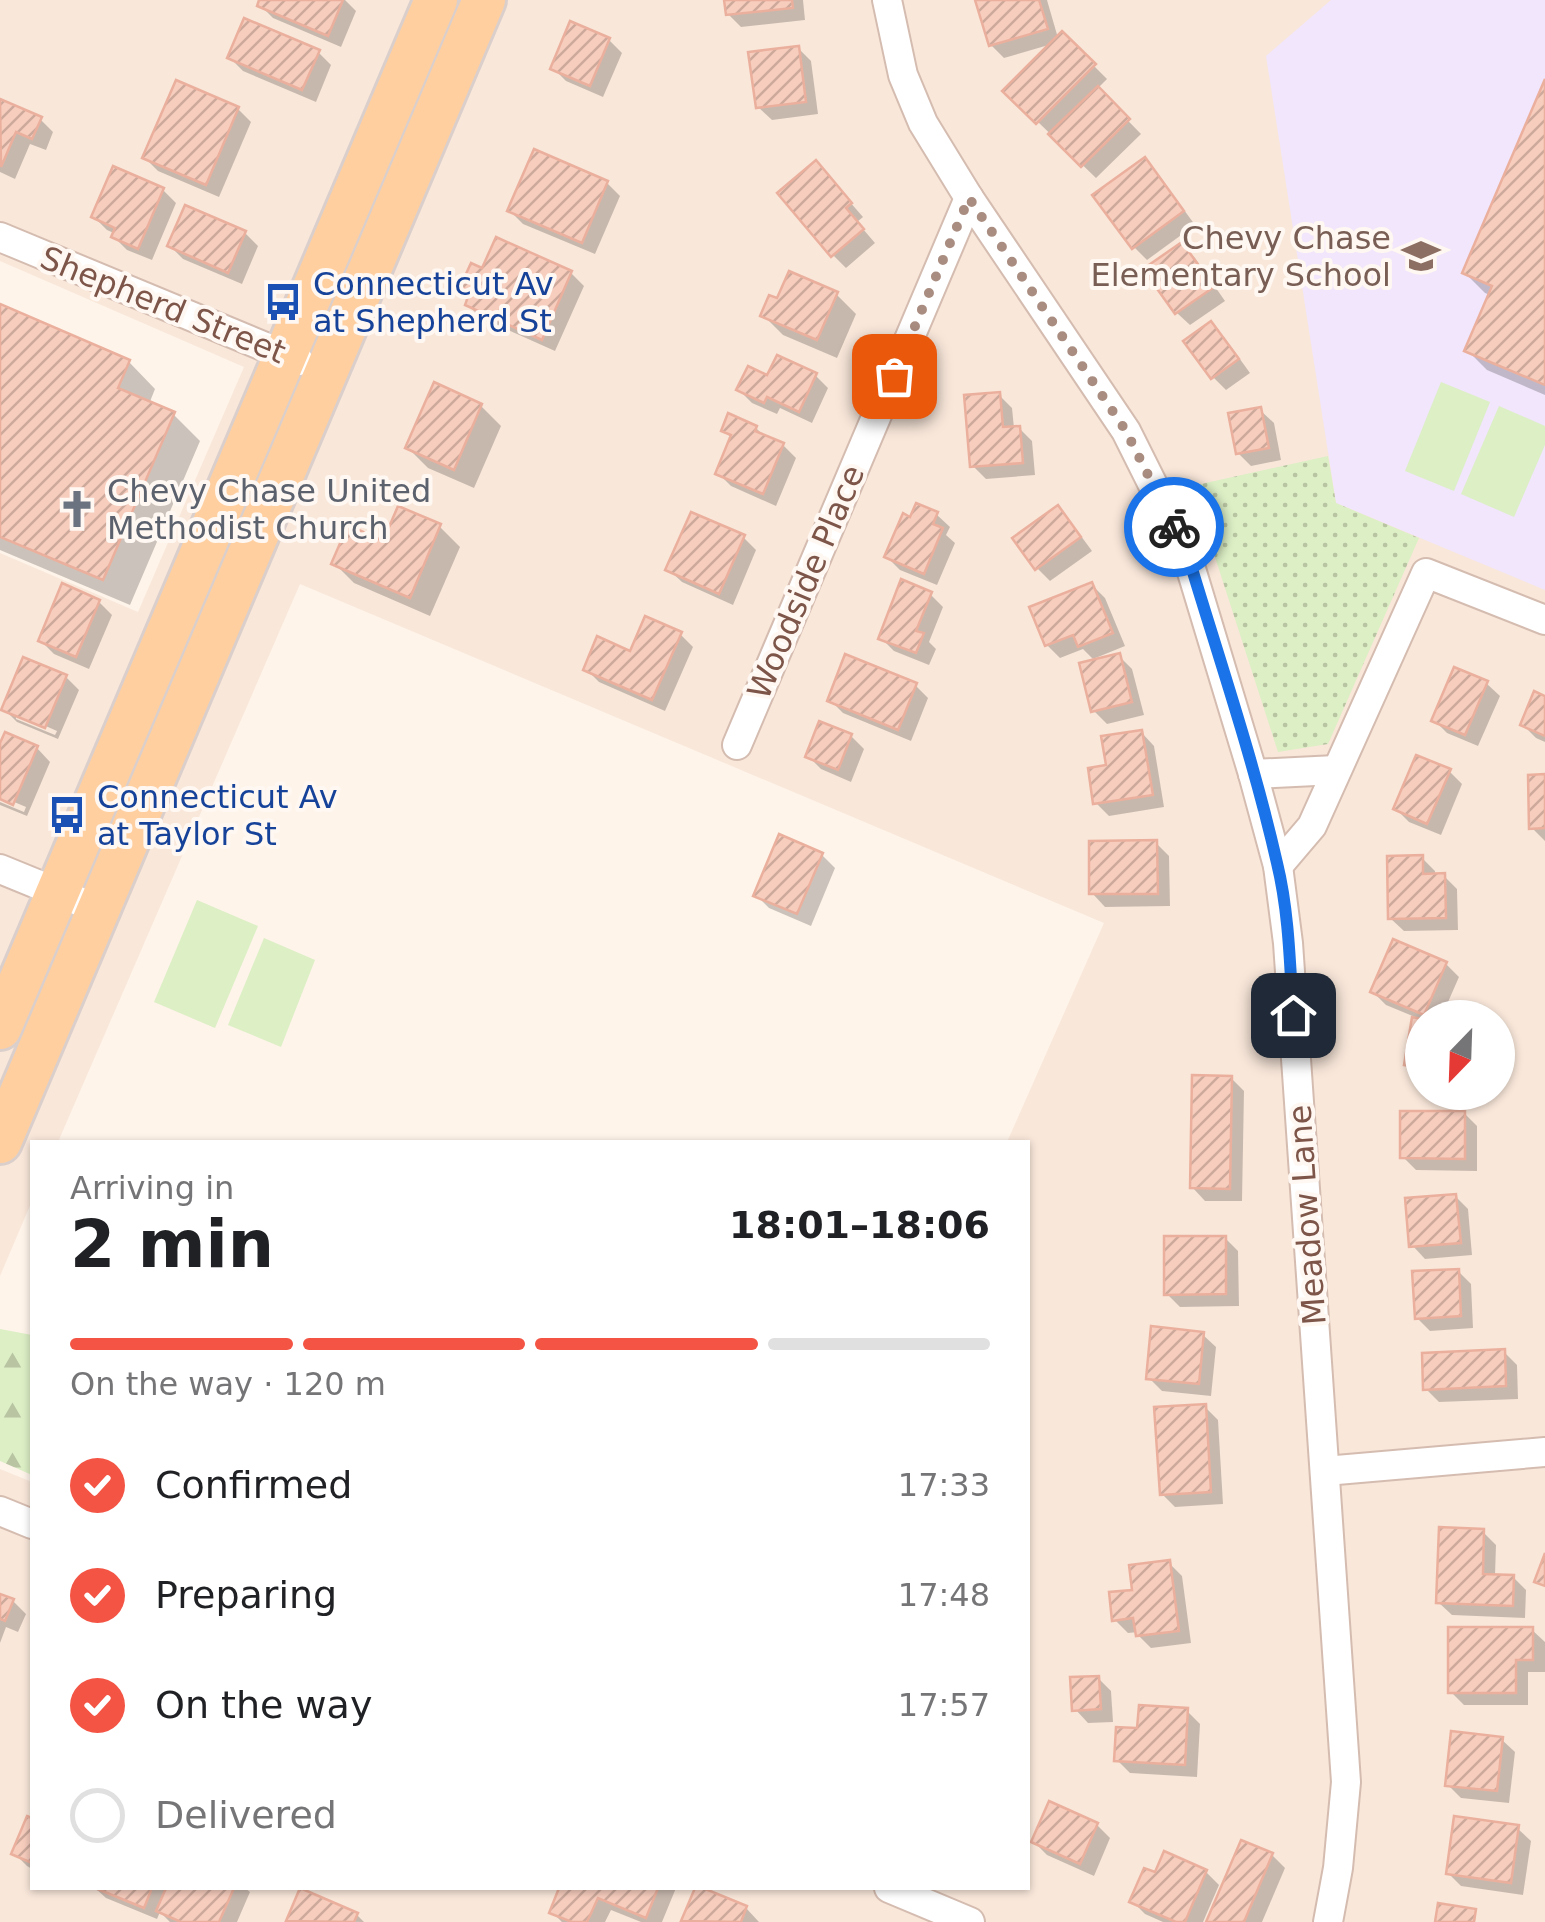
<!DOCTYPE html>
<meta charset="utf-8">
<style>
:root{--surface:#fff;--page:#f6f6f6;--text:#202124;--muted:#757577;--line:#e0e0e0;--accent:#f45444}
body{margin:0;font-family:"DejaVu Sans",sans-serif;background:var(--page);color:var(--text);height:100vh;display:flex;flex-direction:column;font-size:38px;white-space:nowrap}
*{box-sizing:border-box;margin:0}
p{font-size:32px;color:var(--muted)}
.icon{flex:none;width:55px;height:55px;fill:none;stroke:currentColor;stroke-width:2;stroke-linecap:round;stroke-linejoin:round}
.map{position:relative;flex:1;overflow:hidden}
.side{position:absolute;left:30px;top:1140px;width:1000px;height:750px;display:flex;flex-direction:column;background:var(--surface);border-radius:0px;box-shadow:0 2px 8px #0004}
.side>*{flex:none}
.needle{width:65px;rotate:203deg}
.fabs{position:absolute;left:1405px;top:1000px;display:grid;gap:20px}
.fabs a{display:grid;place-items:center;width:110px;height:110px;border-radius:50%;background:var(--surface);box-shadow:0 2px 8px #0004;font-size:50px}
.pin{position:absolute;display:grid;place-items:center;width:85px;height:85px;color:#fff;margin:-42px;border-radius:20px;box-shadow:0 5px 15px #0006}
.courier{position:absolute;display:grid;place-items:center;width:100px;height:100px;margin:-50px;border:8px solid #1a73e8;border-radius:50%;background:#fff;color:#222;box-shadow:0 2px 12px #0007}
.overview em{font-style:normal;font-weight:800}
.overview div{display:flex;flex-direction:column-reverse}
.overview{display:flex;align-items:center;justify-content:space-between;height:170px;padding:0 40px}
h1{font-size:65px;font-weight:800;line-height:75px}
.bar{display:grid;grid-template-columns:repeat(4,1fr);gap:15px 10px;align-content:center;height:120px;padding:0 40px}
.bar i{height:12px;border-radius:8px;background:var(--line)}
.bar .selected{background:var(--accent)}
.bar p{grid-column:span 4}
ol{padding:0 40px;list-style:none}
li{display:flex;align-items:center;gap:30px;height:110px}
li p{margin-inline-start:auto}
li .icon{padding:10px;border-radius:50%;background:var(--accent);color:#fff;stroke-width:4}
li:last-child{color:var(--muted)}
li i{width:55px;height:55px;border:5px solid var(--line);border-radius:50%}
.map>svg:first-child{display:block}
.residential{fill:#f9e7da;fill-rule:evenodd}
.education{fill:#f1e6fb}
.grass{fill:url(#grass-dots)}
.forest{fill:url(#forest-firs)}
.pitch{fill:#dcefc5}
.shadow{fill:#0003;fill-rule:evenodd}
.building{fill:url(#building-hatch);stroke:#ebb09d;stroke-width:2.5}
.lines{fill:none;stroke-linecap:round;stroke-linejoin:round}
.street-casing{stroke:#d5bcb0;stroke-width:32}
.primary-casing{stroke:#dbcfcc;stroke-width:48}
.street{stroke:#fff;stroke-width:28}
.primary{stroke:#ffcfa0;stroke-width:42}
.done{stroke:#aa8d81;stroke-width:10;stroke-dasharray:0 18}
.route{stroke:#1a73e8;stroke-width:12}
.labels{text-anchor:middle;stroke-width:8;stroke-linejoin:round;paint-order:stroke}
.education-label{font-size:32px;fill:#785e54;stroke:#fff8f2;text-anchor:end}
.transit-label{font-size:32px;fill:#164399;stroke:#fff8f2;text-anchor:start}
.street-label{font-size:32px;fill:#7d5549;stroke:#fff8f2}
.worship-label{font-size:32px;fill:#5b616d;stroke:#fff8f2;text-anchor:start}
</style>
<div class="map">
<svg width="1545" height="1922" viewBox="0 0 1545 1922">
<defs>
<pattern id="grass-dots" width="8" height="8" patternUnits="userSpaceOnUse" patternTransform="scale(2.5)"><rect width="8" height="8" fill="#dcefc5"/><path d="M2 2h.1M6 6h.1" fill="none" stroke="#b8c4a2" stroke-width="1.8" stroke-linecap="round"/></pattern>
<pattern id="forest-firs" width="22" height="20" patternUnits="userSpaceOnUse" patternTransform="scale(2.5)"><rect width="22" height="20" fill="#dcefc5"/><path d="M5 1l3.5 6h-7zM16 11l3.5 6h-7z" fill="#b8c4a2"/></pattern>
<pattern id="building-hatch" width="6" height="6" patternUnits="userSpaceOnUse" patternTransform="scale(2.5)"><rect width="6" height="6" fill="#f7cdbe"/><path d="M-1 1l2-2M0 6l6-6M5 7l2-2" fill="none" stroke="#cda99c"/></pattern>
</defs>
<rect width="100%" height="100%" fill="#fef4ea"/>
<path class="residential" d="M0,0H1545V1922H0V1469L32,1482V1888H1028V1142H1007L1104,923L300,584L58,1142H32V1201L0,1276V553L138,612L244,367L0,261ZM1422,1018H1498V1092H1422Z"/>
<path class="education" d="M1331,0H1545V590L1336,503L1266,56Z"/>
<path class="grass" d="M1328,456L1336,503L1419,538L1328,744L1278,752L1192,486Z"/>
<path class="forest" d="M0,1329L32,1335V1475L0,1461Z"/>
<g class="pitch">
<path d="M1441,382L1490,402L1454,491L1405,471Z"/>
<path d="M1499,406L1545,426V445L1514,517L1461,494Z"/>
<path d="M197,900L258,926L215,1028L154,1002Z"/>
<path d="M264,938L315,960L281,1047L228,1025Z"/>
</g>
<g class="shadow">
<path d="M262,0H345L356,11L341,47L273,18L260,5Z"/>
<path d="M727,0H803L805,20L741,27L728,14Z"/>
<path d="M978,0H1047L1058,38L1062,34L1107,79L1097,89L1141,134L1096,178L1006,91L1052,44L1004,58L991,45Z"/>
<path d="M609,40L622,53L603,97L566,81L553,68Z"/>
<path d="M798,48L811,61L818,114L772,120L758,107Z"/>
<path d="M318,52L331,65L316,102L243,71L230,58Z"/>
<path d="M1545,85V395L1487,370L1467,350L1490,295L1485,293L1465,273Z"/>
<path d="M0,102L40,119L53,132L46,150L30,144L15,179L0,172Z"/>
<path d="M238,109L251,122L219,197L158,171L145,158Z"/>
<path d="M1144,160L1157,173L1195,225L1147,260L1134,247Z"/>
<path d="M828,177L863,217L857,222L875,243L846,268L833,255Z"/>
<path d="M607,183L620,196L595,254L523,224L510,211Z"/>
<path d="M163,190L176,203L152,260L127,250L114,237L116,234L107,230L94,217Z"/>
<path d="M245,233L258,246L242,284L183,259L170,246Z"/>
<path d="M1182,245L1195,258L1225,301L1190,325L1177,313L1147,269Z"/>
<path d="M483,271L571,273L584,286L555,351L481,318L468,305L472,295L463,286Z"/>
<path d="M836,294L856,314L837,358L783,335L763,315Z"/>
<path d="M0,307L129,362L155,389L149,404L173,414L200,441L130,605L0,550Z"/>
<path d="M1211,324L1224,337L1250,373L1226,390L1213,377Z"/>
<path d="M815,375L828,388L812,423L780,408L777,414L752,403L739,390L769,378Z"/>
<path d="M999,395L1012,408L1014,428H1019L1032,441L1035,475L986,479L973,466Z"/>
<path d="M481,406L501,426L474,488L428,468L408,448Z"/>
<path d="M1260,410L1274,423L1281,460L1251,466L1238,453Z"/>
<path d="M756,428L766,438L783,445L796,458L776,506L731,486L718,473L732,439L724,430Z"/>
<path d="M1058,508L1070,521L1092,551L1050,581L1037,568Z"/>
<path d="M936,514L950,527L946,535L955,543L937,585L900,570L887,557L912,520Z"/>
<path d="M440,527L460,547L430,616L354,583L334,563L384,544Z"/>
<path d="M743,537L756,550L733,605L682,582L668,569Z"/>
<path d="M1092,585L1105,598L1125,646L1093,659L1083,649L1060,658L1047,645Z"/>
<path d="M930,594L943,607L929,642L936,649L929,665L894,651L881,638Z"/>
<path d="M99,602L112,615L89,669L54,654L41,641Z"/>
<path d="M680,634L693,647L665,711L599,682L586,669Z"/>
<path d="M1119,656L1132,669L1144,715L1107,724L1094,711Z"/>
<path d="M66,677L79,690L58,739L17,722L4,709ZM16,713L57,731L55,735L16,719Z"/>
<path d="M1486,683L1500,696L1478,746L1447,733L1434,720Z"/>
<path d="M915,685L928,698L911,741L843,713L830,700Z"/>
<path d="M1545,698V742L1536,738L1523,725Z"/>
<path d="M1141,732L1154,746L1164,807L1109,816L1096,803L1108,767Z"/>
<path d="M851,736L864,749L851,782L821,769L808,756Z"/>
<path d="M37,748L50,762L27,816L0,805V802L24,812L26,807L0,796V749Z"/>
<path d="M1449,771L1462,784L1441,835L1409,822L1396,809Z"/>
<path d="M1545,777V841L1532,828Z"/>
<path d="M1156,843L1169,856L1170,906L1105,907L1092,893Z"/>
<path d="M822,855L835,868L811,926L769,908L756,895Z"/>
<path d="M1422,858L1435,871V876H1444L1457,889L1458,930L1404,931L1390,918Z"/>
<path d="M1446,964L1459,977L1441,1018H1422V1078L1419,1077L1406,1064L1415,1017L1386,1005L1373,992Z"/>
<path d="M1231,1078L1244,1091L1242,1201H1205L1192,1187Z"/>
<path d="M1464,1113L1477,1126V1171L1416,1170L1403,1157Z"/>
<path d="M1455,1196L1468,1209L1472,1255L1425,1259L1412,1245Z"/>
<path d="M1225,1238L1238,1251L1239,1306L1180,1307L1167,1294Z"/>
<path d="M1458,1271L1471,1284L1473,1328L1430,1331L1417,1318Z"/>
<path d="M1202,1334L1216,1347L1211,1396L1162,1391L1149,1378Z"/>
<path d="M1504,1352L1517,1365L1518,1399L1439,1402L1426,1389Z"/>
<path d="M1205,1407L1218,1420L1223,1504L1175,1507L1162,1494Z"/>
<path d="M1483,1532L1496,1545L1495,1576L1513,1577L1526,1590L1525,1618L1452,1615L1438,1602Z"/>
<path d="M1169,1563L1182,1576L1191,1643L1151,1648L1138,1635V1632L1128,1633L1115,1620L1135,1592Z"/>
<path d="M0,1596L13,1601L26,1614L18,1632L6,1627L0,1643Z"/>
<path d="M1531,1629L1545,1642V1672H1528V1705H1464L1451,1692Z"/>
<path d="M1098,1678L1111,1691L1113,1722L1088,1723L1075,1709Z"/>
<path d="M1187,1711L1200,1724L1197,1777L1130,1773L1117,1760L1140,1731Z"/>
<path d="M1501,1739L1515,1752L1509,1803L1461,1798L1448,1785Z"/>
<path d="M28,1819L32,1821V1869L27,1866L14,1853Z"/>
<path d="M1097,1825L1110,1838L1094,1876L1047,1855L1034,1842Z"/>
<path d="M1517,1828L1531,1841L1523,1895L1461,1886L1448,1873Z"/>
<path d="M1272,1855L1285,1868L1262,1922H1209Z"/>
<path d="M1206,1872L1219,1885L1203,1922H1163L1145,1914L1132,1901L1156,1876Z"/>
<path d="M95,1888H245L250,1892L237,1922H170L160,1912L157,1919L106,1898Z"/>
<path d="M562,1888H676L662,1922H641L611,1910L605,1922H562L552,1912Z"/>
<path d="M698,1888L746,1908L759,1922H686L684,1920Z"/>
<path d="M357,1915L364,1922L289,1921Z"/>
</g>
<g class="building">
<path d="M259,0H343L328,36L257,6Z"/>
<path d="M724,0H792L793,8L726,15Z"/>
<path d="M975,0H1039L1048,29L989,46Z"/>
<path d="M244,18L320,50L302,90L227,58Z"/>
<path d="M570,21L610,38L590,86L550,69Z"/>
<path d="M1062,31L1096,64L1036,124L1002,91Z"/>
<path d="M799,46L806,102L756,108L748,52Z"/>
<path d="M1545,79V385L1464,351L1492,286L1462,273Z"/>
<path d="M176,80L239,107L206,185L142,158Z"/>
<path d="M1098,86L1130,119L1081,167L1048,134Z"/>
<path d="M0,99L42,117L32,139L16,132L1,167Z"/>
<path d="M534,149L608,181L582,243L507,211Z"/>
<path d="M1145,157L1184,211L1132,249L1092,195Z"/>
<path d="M816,160L852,203L846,208L864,229L831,257L777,193Z"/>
<path d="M113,166L164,188L138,249L111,237L115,228L91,217Z"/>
<path d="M185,205L246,231L228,273L167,246Z"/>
<path d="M496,237L572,271L542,340L465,305L470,291L460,287L471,263L482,268Z"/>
<path d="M1182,242L1214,287L1175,314L1143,269Z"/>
<path d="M789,271L838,292L817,340L760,316L769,295L777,298Z"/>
<path d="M0,304L130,360L118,388L175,412L103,580L0,537Z"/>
<path d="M1211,321L1239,359L1211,379L1183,341Z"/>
<path d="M777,355L817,373L799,412L767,397L764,403L736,390L748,366L767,375Z"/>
<path d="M434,382L482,404L454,470L405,448Z"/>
<path d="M1000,392L1003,427L1020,426L1023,463L970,467L964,395Z"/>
<path d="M1261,407L1269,448L1236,454L1228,413Z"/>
<path d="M728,413L757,426L755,431L784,443L763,494L715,474L731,435L721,431Z"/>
<path d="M916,503L938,512L933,524L943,528L924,574L884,557L903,513L910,517Z"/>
<path d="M1058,505L1081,537L1035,570L1012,538Z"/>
<path d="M398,506L441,524L410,598L331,564L348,525L383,541Z"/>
<path d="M691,512L745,535L719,594L665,570Z"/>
<path d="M901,579L932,592L916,631L924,633L916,653L878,639Z"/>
<path d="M1092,582L1113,633L1078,647L1073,635L1045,646L1029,607Z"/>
<path d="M62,583L100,600L76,657L38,641Z"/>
<path d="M645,616L682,632L652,700L583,670L597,636L630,651Z"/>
<path d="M1120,653L1132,702L1091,712L1079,663Z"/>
<path d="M845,654L917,683L898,730L827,701Z"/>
<path d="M23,657L67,675L45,728L1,710Z"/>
<path d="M1454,667L1488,681L1465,735L1431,721Z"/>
<path d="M1534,691L1545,696V736L1520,725Z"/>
<path d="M819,721L852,734L838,770L805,757Z"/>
<path d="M1142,730L1153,795L1093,804L1088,768L1106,765L1101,736Z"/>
<path d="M5,732L38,746L13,805L0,799V743Z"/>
<path d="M1416,755L1451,769L1427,824L1393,809Z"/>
<path d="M1545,774V828L1529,829L1528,775Z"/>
<path d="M779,834L823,853L797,914L753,896Z"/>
<path d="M1157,840L1158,894H1089V841Z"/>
<path d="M1423,855V874L1445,873L1446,918L1388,919L1387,856Z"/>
<path d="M1393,939L1447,962L1424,1015L1370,992Z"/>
<path d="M1412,1017L1422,1019V1069L1404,1065Z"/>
<path d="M1192,1075L1232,1076L1230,1189L1190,1188Z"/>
<path d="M1400,1111H1465V1159L1400,1158Z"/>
<path d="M1456,1194L1461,1243L1409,1247L1405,1198Z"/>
<path d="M1164,1236H1226V1294L1164,1295Z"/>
<path d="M1459,1269L1461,1316L1415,1319L1412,1271Z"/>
<path d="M1151,1326L1204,1332L1199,1384L1146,1379Z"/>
<path d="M1505,1349L1506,1386L1423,1390L1422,1353Z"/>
<path d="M1206,1404L1211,1492L1160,1495L1154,1407Z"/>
<path d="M1439,1527L1484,1529L1483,1574L1514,1575L1513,1606L1436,1603Z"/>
<path d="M1545,1553V1586L1534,1582Z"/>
<path d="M1170,1560L1179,1631L1136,1636L1133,1618L1112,1621L1109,1592L1132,1590L1129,1565Z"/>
<path d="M0,1594L14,1599L5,1621L0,1619Z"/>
<path d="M1448,1627H1533V1660H1516V1693H1448Z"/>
<path d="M1099,1676L1101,1709L1072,1711L1070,1677Z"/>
<path d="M1139,1705L1188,1708L1185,1765L1114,1761L1116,1727L1137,1728Z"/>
<path d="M1451,1731L1503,1737L1497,1791L1445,1786Z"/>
<path d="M1049,1801L1098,1823L1080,1864L1031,1842Z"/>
<path d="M27,1816L32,1818V1863L11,1854Z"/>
<path d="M1454,1816L1519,1825L1511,1883L1446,1874Z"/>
<path d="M1241,1840L1273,1853L1244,1922H1206Z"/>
<path d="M1164,1851L1207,1870L1185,1922H1176L1129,1902L1144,1868L1155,1872Z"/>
<path d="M95,1888H152L144,1908Z"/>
<path d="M166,1888H234L219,1922H181L156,1911Z"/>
<path d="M300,1888L358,1913L354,1922L286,1921Z"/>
<path d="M559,1888H658L646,1918L598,1898L587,1922H572L549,1913Z"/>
<path d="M695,1888H703L747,1906L741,1922L681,1921Z"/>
<path d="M1438,1903L1476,1909L1474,1922H1435Z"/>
</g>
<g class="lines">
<g class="street-casing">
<g id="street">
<path d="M887,0L903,75L923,123L969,198L1126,431L1185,549L1253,774L1278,866L1288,943L1346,1782L1338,1868L1328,1922"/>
<path d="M0,237L299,361"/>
<path d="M737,745L969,198"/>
<path d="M1253,774L1336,770"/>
<path d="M1278,866L1312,826L1426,573L1545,620"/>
<path d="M0,869L98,909"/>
<path d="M1325,1471L1545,1452"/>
<path d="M0,1511L32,1524"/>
<path d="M889,1888L970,1922"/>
</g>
</g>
<g class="primary-casing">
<g id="primary">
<path d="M0,1028L436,0"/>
<path d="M0,1142L484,0"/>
</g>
</g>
<use href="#street" class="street"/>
<use href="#primary" class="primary"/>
</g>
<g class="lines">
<path class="done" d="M894,376L969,198L1126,431L1174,527"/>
<path class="route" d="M1174,527L1186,549C1217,653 1253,757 1277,863C1289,912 1290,965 1293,1015"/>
</g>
<defs>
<g id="school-bare" transform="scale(3)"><path d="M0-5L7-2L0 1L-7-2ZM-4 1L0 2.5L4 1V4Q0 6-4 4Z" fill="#8d6e63" stroke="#fff8f2" stroke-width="2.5" paint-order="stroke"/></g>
<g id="bus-bare" transform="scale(3)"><path d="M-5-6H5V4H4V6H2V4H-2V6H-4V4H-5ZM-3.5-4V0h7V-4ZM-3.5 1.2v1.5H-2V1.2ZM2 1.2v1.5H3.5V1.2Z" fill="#1a4fb4" stroke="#fff8f2" stroke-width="2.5" paint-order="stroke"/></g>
<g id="church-bare" transform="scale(3)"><path d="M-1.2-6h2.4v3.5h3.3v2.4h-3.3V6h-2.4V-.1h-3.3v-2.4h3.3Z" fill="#6b7280" stroke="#fff8f2" stroke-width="2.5" paint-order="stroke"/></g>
</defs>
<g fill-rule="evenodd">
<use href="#school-bare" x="1421" y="256"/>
<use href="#bus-bare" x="283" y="302"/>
<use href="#church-bare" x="77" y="509"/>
<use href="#bus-bare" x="67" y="815"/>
</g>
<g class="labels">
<g class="education-label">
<text x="1391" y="249">Chevy Chase<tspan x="1391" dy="37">Elementary School</tspan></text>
</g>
<g class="transit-label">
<text x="313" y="295">Connecticut Av<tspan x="313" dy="37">at Shepherd St</tspan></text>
<text x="97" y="808">Connecticut Av<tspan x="97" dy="37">at Taylor St</tspan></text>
</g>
<g class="street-label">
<text transform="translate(163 305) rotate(22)" y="11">Shepherd Street</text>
<text transform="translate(806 582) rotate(-67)" y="11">Woodside Place</text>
<text transform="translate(1307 1215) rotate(-94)" y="11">Meadow Lane</text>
</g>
<g class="worship-label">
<text x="107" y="502">Chevy Chase United<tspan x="107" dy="37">Methodist Church</tspan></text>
</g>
</g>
</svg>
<div class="fabs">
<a><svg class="needle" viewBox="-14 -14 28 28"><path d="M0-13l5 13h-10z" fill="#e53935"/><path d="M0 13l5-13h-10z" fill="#757577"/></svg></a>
</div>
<div class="pin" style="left:894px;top:376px;background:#ea580c"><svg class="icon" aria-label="bag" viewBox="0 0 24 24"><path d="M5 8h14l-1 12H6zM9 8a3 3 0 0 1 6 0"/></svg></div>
<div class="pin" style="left:1293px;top:1015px;background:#1f2937"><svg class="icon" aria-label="home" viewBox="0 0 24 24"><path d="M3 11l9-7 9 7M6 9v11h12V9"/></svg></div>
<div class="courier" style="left:1174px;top:527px"><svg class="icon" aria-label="bike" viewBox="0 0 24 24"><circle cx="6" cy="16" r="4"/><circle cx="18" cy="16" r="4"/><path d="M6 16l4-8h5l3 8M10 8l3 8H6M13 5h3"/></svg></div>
<section class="side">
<div class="overview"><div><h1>2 min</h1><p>Arriving in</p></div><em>18:01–18:06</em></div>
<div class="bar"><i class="selected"></i><i class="selected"></i><i class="selected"></i><i></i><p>On the way · 120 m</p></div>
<ol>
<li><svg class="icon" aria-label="check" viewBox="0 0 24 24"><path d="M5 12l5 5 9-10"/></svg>Confirmed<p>17:33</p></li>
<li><svg class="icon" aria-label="check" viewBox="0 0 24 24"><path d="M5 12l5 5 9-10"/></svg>Preparing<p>17:48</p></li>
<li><svg class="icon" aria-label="check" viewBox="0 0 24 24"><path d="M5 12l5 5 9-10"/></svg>On the way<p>17:57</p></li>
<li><i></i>Delivered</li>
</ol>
</section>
</div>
